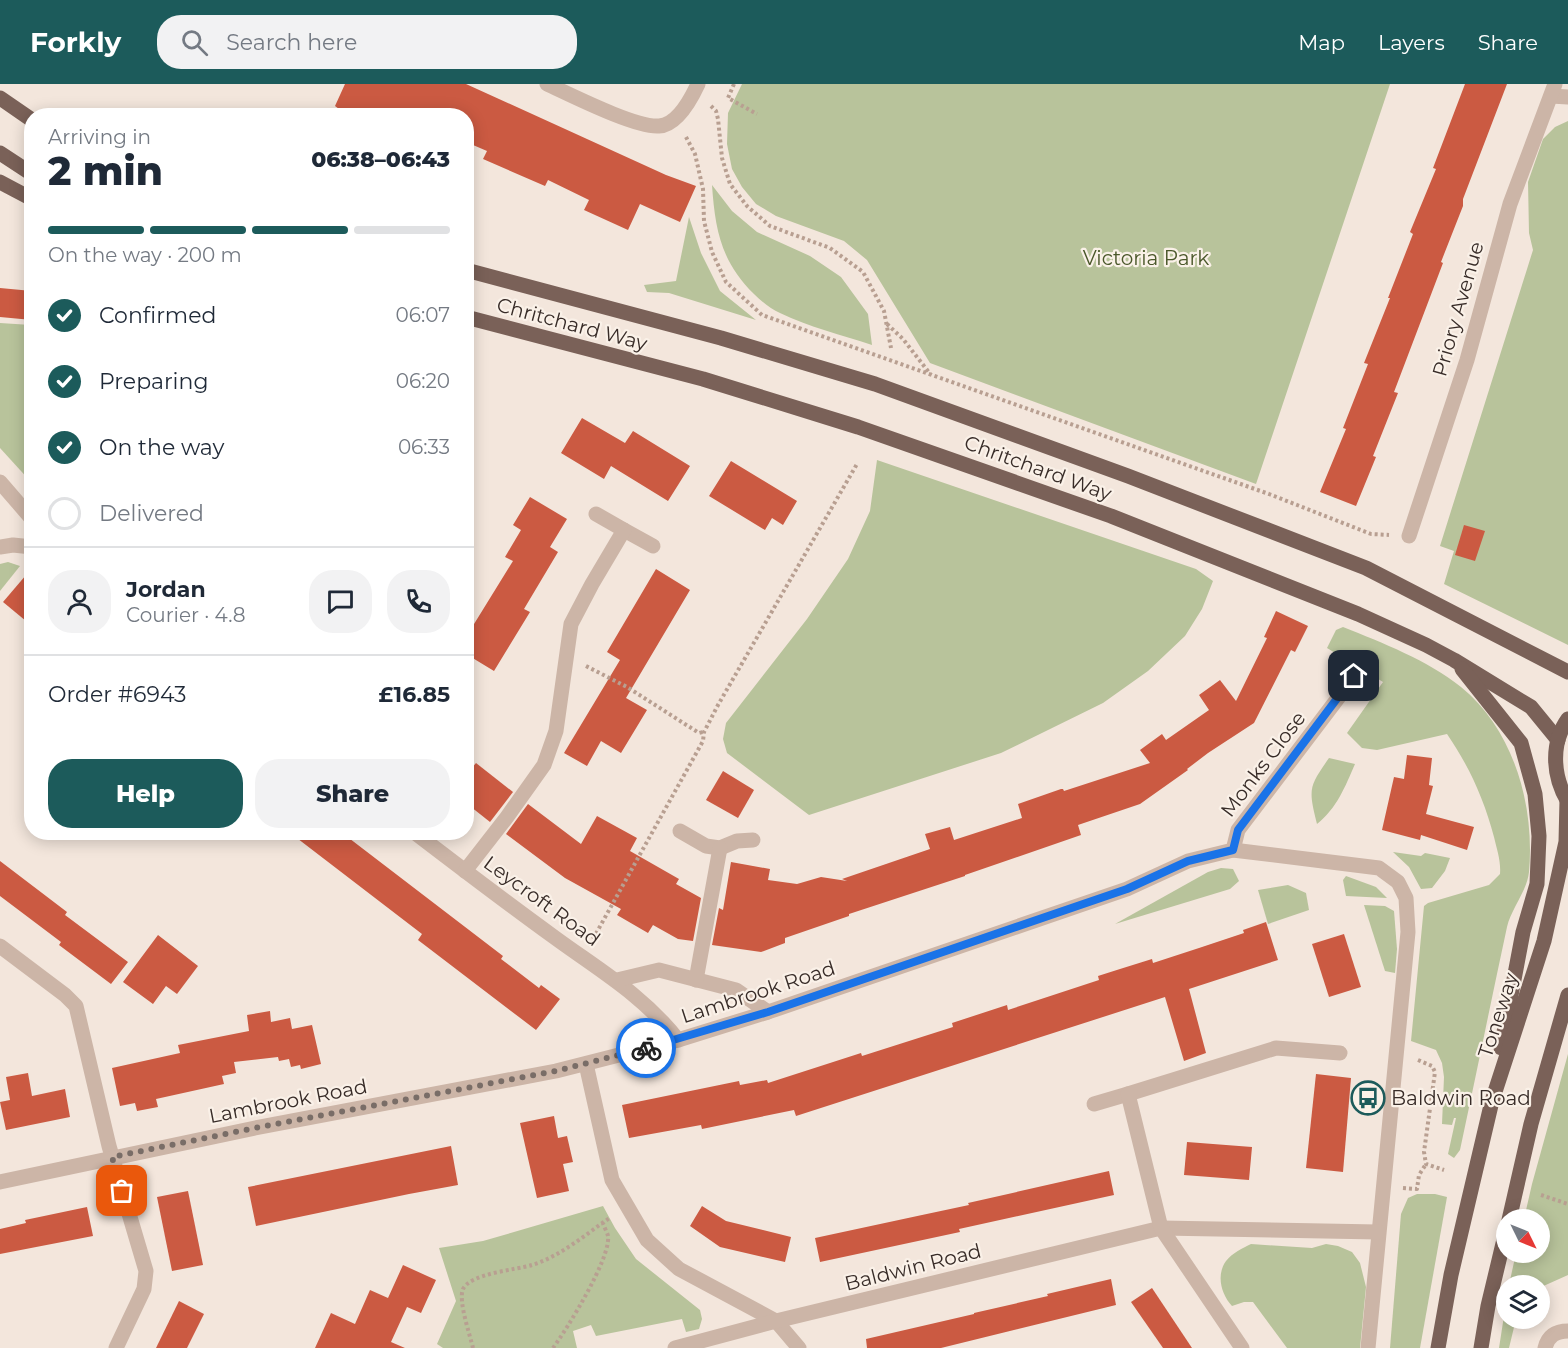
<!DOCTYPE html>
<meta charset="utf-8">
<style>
:root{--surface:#fff;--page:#f2f2f3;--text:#1f2937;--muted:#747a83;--line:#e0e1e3;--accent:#1c5b5b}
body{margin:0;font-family:Montserrat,sans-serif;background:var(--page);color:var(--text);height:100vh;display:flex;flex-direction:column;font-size:22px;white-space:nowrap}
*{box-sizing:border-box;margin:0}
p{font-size:20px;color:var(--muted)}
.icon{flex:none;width:33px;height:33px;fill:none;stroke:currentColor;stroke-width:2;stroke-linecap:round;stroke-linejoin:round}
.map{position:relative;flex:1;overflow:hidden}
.sheet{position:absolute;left:24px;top:24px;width:450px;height:732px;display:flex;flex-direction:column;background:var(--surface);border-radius:24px;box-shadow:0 3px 15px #0003}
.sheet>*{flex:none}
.needle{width:39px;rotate:133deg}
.fabs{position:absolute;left:1496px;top:1125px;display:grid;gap:12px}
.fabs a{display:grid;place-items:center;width:54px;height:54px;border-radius:50%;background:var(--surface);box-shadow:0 3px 15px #0003;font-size:30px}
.pin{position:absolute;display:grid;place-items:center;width:51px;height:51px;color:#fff;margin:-26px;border-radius:12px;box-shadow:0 3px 9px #0006}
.courier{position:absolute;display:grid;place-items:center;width:60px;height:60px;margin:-30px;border:4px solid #1a73e8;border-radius:50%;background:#fff;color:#222;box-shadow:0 2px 8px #0007}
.summary em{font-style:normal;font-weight:800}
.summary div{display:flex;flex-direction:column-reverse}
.summary{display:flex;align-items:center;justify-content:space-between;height:102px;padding:0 24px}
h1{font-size:39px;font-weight:800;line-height:45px}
.bar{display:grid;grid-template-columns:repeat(4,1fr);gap:9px 6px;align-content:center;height:72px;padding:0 24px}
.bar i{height:8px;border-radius:4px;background:var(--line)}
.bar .on{background:var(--accent)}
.bar p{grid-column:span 4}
.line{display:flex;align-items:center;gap:15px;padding:0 24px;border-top:2px solid var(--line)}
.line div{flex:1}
.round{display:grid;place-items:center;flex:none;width:63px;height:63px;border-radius:24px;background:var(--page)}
ol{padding:0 24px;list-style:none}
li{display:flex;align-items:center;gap:18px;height:66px}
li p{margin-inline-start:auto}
li .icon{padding:6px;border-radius:50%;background:var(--accent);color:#fff;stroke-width:4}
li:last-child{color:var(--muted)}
li i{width:33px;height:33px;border:3px solid var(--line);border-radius:50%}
.action{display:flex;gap:12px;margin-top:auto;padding:12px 24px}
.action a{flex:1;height:69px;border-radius:24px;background:var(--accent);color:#fff;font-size:24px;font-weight:800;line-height:69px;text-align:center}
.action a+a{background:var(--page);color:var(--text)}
header{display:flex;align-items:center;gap:36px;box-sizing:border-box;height:84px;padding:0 30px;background:var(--accent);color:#fff}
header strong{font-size:28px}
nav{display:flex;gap:33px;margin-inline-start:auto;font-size:21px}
.search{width:420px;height:54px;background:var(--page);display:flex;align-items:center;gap:15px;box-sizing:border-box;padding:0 21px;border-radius:24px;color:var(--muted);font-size:22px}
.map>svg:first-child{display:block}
.green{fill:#b8c39b}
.building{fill:#cb5a42}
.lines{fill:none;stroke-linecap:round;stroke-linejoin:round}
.path{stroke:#b89f91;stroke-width:4;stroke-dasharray:3 3;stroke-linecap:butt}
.minor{stroke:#ccb5a7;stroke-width:15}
.major{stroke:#7a6158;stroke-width:15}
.done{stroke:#796d67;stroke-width:6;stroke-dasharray:0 10.8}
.route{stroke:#1a73e8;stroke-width:8}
.labels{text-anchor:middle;stroke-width:4.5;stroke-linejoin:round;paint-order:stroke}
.park-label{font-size:20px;fill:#4a572a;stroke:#faf1e8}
.street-label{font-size:20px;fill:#382c28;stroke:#faf1e8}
.poi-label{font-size:20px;fill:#382c28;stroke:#faf1e8;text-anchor:start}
</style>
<header>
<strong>Forkly</strong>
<div class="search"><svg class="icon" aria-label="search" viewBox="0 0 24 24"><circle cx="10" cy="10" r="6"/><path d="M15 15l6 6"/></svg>Search here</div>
<nav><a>Map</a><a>Layers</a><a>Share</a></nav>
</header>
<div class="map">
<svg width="1568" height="1264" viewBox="0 0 1568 1264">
<rect width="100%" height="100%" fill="#f3e6dc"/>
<g class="green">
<path d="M742,0H1390L1256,400L930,279L867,176L844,157L776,132L756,120L742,103L732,85L727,60L728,29Z"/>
<path d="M1568,37V561L1444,500L1454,467L1440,462L1533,166L1529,149L1528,98L1543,55L1555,43Z"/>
<path d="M712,101L732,127L757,148L810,172L841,193L868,230L872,261C842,251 809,243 780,229C771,225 761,217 754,210C721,178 715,145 712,101Z"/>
<path d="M689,133L701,169L720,207L756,236L669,209L647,208L644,201L676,197Z"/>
<path d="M0,239L31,241V398L0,364Z"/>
<path d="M877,376L1196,485L1213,497L1202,525L1185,552L1148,587L1103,619L1001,669L809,731L727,669L723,655L726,639L807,535L848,475L870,427Z"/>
<path d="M8,478L20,482L0,507V480Z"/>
<path d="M1343,543C1383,559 1427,576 1461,603C1514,646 1535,722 1529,788C1527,807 1511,825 1507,843C1491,917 1476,992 1460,1066L1454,1074L1448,1070L1456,1034H1454L1452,1041L1442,1040L1444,993L1442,979L1436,966L1411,957L1424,822L1428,819L1489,801L1500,790C1501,777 1497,766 1494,753C1484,715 1469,682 1447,650L1377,666L1362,664L1347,649L1383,598L1327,564L1336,546Z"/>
<path d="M1329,674L1355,680C1345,703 1337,724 1317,740C1308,704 1309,703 1329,674Z"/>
<path d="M1393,768L1421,772L1425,769L1450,774L1445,787L1432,804L1421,805L1409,783Z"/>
<path d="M1221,784L1233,785L1239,797L1230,805L1115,840L1208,788Z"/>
<path d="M1346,792L1376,803L1387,814L1346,812L1343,796Z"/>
<path d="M1288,801L1306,809L1309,826L1268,840L1258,806Z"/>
<path d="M1364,821L1385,822L1394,827L1397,865L1395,889L1385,887Z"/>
<path d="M1568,970V1191L1539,1204V1202L1509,1201L1516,1169L1539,1168V1136L1524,1135L1532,1100Z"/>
<path d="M1417,1110H1435L1447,1113L1420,1264H1390L1401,1130L1408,1114Z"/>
<path d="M603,1122L615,1144L636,1175L700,1226L702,1235L699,1245L686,1248L682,1235L596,1252L591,1241L573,1247L577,1264H443L437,1260L456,1217L439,1164L483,1157Z"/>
<path d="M1251,1160L1312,1164L1326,1160L1338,1162L1352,1168L1360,1179L1366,1203L1360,1264H1287L1253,1218H1244L1232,1222C1221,1210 1216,1191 1226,1177C1232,1169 1243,1164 1251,1160Z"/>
<path d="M1506,1219V1234L1516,1235L1509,1264H1499Z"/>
</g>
<g class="building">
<path d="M345,0H466L666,91L696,102L680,138L640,120L628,146L584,126L589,116L548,96L545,102L483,75L487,67L466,58V32H336L339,25L335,22Z"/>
<path d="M1465,0H1507L1463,115V122L1441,178L1443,179L1394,308L1398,309L1373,372L1376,373L1356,422L1320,408L1346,345L1343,344L1368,280L1364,279L1390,214H1388L1413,150L1410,148L1436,85L1433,84Z"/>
<path d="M0,204L32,207V236L0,233Z"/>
<path d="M582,334L625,359L633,347L690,382L668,417L611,382L604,395L561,369Z"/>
<path d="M731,377L797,417L783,441L772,434L765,446L709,412Z"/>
<path d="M530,413L567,435L550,463L558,468L524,525L530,528L494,587L466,570V553L513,477L505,473L521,446L513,441Z"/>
<path d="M1464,441L1485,447L1475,477L1455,471Z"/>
<path d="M32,484V542L3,518Z"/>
<path d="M656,485L690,506L626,614L647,626L621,669L601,657L587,682L564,669L620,576L607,568Z"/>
<path d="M1276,527L1308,542L1295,568L1291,566L1254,639L1208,669L1187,685L1188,686L1140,720L1078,741L1081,751L965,791V792L849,830V832L785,854V859L761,868L712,861L719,824L723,826L731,778L770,785L768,796L797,800L821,793L847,797L842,795L930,765L925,750L950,743L954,756L1022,734L1018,720L1061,705H1063L1064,707L1150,679L1140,666L1162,650L1166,656L1209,626L1199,611L1220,596L1236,617L1267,554L1264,553Z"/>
<path d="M1407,671L1432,674L1429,701L1433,702L1426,730L1474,743L1467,766L1421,751L1420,756L1382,746L1394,693L1404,695Z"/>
<path d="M476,679L513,708L490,738L466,719V691Z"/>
<path d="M723,687L754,706L738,734L706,716Z"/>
<path d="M528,720L581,760L597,732L637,754L630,767L679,795L676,800L701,814L693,857L678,855L653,841L648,849L617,831L621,825L565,794L506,750Z"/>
<path d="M289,748H341L503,872L501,875L539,904L541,901L560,915L536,946L418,856L422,850Z"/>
<path d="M0,777L67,828L65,831L128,878L111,900L59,861L61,858L0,812Z"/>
<path d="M1266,838L1278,876L1189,905L1206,969L1184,977L1165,913L796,1032L794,1026L702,1045L701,1041L629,1054L622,1021L739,997L740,1001L767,996L768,999L861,969L862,972L953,943L952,939L1007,921L1008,926L1099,896L1098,892L1120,885L1152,875L1153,879L1199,864L1244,849L1243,846Z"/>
<path d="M1344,850L1361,903L1329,913L1312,860Z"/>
<path d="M158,851L198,882L177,910L166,902L153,920L123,898Z"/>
<path d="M270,927L271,938L290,934L292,945L312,941L321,980L301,985L300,981L291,983L289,975L279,977L278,973L234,978L236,989L222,992L224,1000L156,1015L158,1023L137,1027L135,1019L120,1022L112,984L180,969L178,961L249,947L247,931Z"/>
<path d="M28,989L32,1012L65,1005L70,1033L6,1046L0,1018L10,1016L6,993Z"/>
<path d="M1316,990L1351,994L1343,1088L1306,1084Z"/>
<path d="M554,1032L558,1054L567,1052L573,1078L563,1080L569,1107L537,1114L520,1039Z"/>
<path d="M1187,1058L1252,1063L1249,1096L1184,1091Z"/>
<path d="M451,1062L458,1101L409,1110L256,1142L248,1103Z"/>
<path d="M1109,1087L1114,1111L959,1145L960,1148L820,1178L815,1154L922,1131L969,1121L968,1119Z"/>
<path d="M188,1107L203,1181L172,1187L157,1113Z"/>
<path d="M702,1122L726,1137L791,1153L785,1178L720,1163L690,1142Z"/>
<path d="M87,1123L93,1152L0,1170V1145L26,1139L25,1136Z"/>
<path d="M403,1181L436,1196L421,1229L407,1223L391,1258L405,1264H315L331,1229L355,1240L370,1206L388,1214Z"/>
<path d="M1111,1195L1116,1221L941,1264H867L866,1255L974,1230V1229L1048,1212L1047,1210Z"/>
<path d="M1152,1204L1192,1264H1163L1131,1218Z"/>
<path d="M179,1217L204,1230L187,1264H156Z"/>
</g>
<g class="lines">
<g class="path">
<path d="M734,0L728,14L757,30"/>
<path d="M711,22L716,27L718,35L722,74L730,100L747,122L770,142L830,164L863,188L884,227L891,264"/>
<path d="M686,53L695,70L703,105L704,137L712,168L726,198L762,231L1269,410L1371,450L1389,451"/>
<path d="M887,240L903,255L931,291"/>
<path d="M586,582L627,603L699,649L703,648"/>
<path d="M593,855L703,657L704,648L718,621L857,380"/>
<path d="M1418,976L1432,982L1435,988L1424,1068L1426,1080L1444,1086"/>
<path d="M1403,1104L1417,1105L1419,1091L1426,1080"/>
<path d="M1541,1111L1568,1120"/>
<path d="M473,1264C470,1251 458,1217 463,1205C471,1189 516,1186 532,1181C561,1172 586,1150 611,1133"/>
<path d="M553,1264C567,1245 611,1174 608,1152C607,1148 604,1143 603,1139"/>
</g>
<g class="minor">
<path d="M547,0C571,11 636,44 659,42C677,41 691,15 698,0"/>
<path d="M1551,12L1568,13"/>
<path d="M0,398L32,435"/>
<path d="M624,446L653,462"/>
<path d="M1409,452L1467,276L1510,120L1555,0"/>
<path d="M0,463L13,461L32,463"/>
<path d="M680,747L706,762L720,764L737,757L753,756"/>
<path d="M414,748C461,784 507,819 554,853C599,886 643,911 678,956"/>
<path d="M1233,766L1238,746L1354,593"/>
<path d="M465,787L507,733L544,681L556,647L571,540L592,500L624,446L596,430"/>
<path d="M0,862L65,911L76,922L109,1062L146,1187L144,1205L116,1264"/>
<path d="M617,896L659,886L736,906L768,928"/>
<path d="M696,896L720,764"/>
<path d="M586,980L612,1096L647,1156L679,1185L776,1237L799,1264"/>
<path d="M1094,1020L1128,1010"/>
<path d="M0,1098L255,1044L556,987L678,956L768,928L1127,805L1188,777L1233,766L1379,784L1398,798L1406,814L1408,848L1368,1264"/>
<path d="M675,1264L776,1237L1161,1144L1378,1148"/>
<path d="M1242,1264L1161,1144L1128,1010L1276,964L1340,969"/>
<path d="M1545,1264C1548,1252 1556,1247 1568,1247"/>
</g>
<g class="major">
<path d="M0,14L32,36"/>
<path d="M0,69L32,90"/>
<path d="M0,98L32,115"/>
<path d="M466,186L721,254L875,300L1128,392L1366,484L1568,588"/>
<path d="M466,233L703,295L858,343L1111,432L1358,530L1426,561L1454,576L1531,623L1558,656"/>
<path d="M1462,585L1521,659L1535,710L1539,752L1537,800L1523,848L1501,964"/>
<path d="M1568,635C1550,660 1553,693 1568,718"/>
<path d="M1509,1136L1531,1040L1568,911"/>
<path d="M1438,1264L1451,1191L1492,1017L1544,857L1566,758L1567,716"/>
<path d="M1481,1264L1488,1222L1506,1147"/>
</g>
</g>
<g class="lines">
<path class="done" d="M122,1107L112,1073L255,1044L556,987L646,964"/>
<path class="route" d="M646,964L768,928L1127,805L1188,777L1233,766L1238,746L1354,592"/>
</g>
<defs>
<g id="bus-ring" transform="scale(1.725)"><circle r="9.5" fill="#faf1e8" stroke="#1c5b5b" stroke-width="1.5"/><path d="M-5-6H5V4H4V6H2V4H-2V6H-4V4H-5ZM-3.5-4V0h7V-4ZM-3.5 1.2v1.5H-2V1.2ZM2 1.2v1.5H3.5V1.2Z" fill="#1c5b5b"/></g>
</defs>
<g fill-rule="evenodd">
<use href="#bus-ring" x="1368" y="1014"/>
</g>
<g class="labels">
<g class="park-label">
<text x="1146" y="181">Victoria Park</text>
</g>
<g class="street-label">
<text transform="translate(1458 225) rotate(-74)" y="7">Priory Avenue</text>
<text transform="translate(572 240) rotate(15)" y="7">Chritchard Way</text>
<text transform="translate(1038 384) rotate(20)" y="7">Chritchard Way</text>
<text transform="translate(1263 680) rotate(-53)" y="7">Monks Close</text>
<text transform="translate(542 817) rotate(36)" y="7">Leycroft Road</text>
<text transform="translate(758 908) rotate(-18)" y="7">Lambrook Road</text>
<text transform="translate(1498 931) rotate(-72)" y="7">Toneway</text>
<text transform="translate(288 1017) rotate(-11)" y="7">Lambrook Road</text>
<text transform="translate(913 1183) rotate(-14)" y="7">Baldwin Road</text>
</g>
<g class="poi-label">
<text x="1391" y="1021">Baldwin Road</text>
</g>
</g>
</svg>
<div class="fabs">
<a><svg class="needle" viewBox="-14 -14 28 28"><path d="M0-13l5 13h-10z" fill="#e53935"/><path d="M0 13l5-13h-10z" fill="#747a83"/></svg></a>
<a><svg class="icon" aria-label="layers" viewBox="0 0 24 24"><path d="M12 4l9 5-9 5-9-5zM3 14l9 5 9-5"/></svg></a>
</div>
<div class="pin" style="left:122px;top:1107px;background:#ea580c"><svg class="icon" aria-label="bag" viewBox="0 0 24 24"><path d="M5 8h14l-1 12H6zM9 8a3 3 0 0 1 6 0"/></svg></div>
<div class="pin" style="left:1354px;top:592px;background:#1f2937"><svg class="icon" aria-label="home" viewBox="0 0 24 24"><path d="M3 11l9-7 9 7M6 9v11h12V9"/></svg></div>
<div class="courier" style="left:646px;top:964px"><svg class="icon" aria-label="bike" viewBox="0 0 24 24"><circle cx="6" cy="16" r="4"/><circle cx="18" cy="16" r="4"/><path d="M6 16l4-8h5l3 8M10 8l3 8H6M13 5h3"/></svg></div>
<section class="sheet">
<div class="summary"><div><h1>2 min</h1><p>Arriving in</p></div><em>06:38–06:43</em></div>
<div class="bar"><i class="on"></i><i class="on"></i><i class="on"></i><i></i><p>On the way · 200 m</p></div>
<ol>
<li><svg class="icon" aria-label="check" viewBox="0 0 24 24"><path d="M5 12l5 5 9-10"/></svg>Confirmed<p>06:07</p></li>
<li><svg class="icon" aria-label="check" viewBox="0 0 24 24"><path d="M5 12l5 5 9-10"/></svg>Preparing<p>06:20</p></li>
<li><svg class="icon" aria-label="check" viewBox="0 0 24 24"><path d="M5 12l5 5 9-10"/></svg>On the way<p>06:33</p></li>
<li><i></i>Delivered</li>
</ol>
<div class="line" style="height:108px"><a class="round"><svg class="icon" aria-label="person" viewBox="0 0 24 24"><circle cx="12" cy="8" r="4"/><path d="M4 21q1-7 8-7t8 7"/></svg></a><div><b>Jordan</b><p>Courier · 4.8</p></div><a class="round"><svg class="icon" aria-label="chat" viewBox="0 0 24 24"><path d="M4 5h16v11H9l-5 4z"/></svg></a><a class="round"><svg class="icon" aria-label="phone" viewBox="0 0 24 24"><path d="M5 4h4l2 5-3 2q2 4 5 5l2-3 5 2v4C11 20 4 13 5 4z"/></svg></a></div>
<div class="line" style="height:78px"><div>Order #6943</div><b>£16.85</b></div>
<div class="action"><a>Help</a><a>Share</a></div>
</section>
</div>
